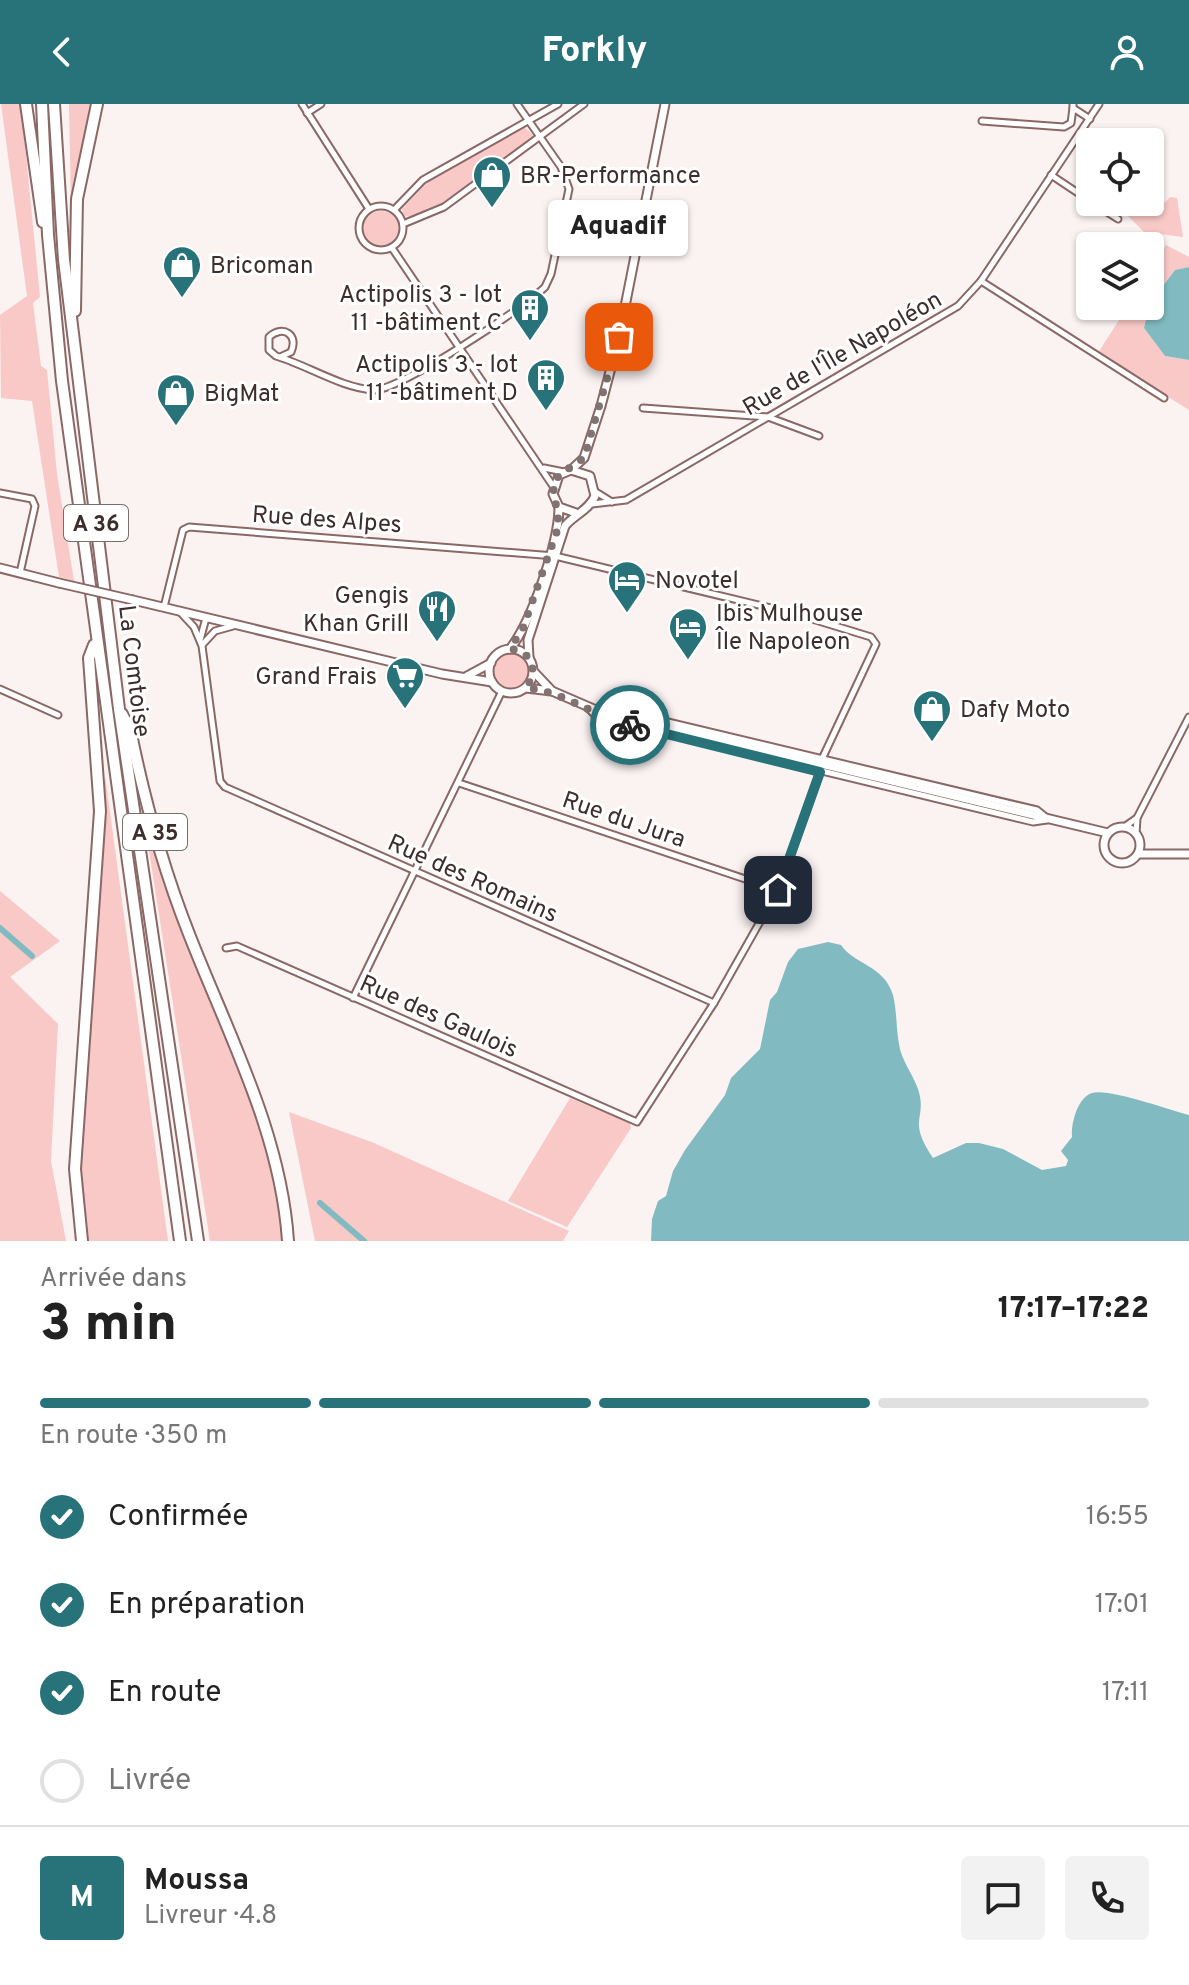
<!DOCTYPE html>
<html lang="fr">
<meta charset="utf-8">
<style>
:root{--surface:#fff;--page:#f2f2f2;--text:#222;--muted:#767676;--line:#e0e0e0;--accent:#287279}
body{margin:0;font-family:Overpass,sans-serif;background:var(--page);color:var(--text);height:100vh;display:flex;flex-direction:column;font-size:30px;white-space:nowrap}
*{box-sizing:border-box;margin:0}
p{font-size:26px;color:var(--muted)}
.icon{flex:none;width:44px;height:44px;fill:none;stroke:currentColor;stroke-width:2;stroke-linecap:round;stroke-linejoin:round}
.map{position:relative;height:1137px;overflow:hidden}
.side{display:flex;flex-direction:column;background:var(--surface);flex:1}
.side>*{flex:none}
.controls{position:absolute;left:1076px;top:24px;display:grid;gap:16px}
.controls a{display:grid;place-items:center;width:88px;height:88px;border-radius:8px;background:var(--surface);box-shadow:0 2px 6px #0004;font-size:40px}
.pin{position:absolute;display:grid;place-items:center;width:68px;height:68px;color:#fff;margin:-34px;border-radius:16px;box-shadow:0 4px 12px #0006}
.courier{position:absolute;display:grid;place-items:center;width:80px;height:80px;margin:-40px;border:6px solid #287279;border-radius:50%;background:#fff;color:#222;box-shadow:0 2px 10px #0007}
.bubble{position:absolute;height:56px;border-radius:8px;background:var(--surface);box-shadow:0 2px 6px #0004;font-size:26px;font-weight:800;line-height:56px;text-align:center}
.summary em{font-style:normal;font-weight:800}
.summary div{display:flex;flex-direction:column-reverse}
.summary{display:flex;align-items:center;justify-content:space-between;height:136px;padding:0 40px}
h1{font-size:52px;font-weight:800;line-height:60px}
.bar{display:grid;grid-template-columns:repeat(4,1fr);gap:12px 8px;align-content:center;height:96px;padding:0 40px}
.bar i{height:10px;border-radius:6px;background:var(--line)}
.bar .selected{background:var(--accent)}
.bar p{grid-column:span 4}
.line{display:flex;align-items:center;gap:20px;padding:0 40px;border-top:2px solid var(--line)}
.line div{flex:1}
.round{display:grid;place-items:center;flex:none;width:84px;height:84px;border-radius:8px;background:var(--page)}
ol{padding:0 40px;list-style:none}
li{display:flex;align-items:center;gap:24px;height:88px}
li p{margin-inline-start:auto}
li .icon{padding:8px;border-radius:50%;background:var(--accent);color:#fff;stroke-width:4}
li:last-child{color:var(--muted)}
li i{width:44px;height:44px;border:4px solid var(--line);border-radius:50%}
header{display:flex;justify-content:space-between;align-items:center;height:104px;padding:0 40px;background:var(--accent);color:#fff;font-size:36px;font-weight:800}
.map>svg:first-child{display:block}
.green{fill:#f8c9c6}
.water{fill:#81bbc1}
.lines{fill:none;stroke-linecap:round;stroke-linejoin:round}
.canal{stroke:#81bbc1;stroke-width:6}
.minor-casing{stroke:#8a6865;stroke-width:9}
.secondary-casing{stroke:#8a6865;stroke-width:11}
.motorway-casing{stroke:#8a6865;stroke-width:14}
.minor{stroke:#fff;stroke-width:5}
.secondary{stroke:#fff;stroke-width:7}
.motorway{stroke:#fff;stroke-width:10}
.secondary-bridge-casing{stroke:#8a6865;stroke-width:11;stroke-linecap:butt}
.secondary-bridge{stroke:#fff;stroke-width:7}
.done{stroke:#807372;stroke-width:8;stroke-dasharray:0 14.4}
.route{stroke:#287279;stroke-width:10}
.labels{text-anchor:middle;stroke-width:6;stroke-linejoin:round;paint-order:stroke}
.shield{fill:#fff;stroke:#776d6c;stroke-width:2}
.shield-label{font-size:22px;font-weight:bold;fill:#3d2e2d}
.poi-label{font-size:24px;fill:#3d2e2d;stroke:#fff;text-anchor:start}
.street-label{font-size:24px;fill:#3d2e2d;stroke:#fff}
</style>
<header><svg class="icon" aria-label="back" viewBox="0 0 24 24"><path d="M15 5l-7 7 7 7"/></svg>Forkly<svg class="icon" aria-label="person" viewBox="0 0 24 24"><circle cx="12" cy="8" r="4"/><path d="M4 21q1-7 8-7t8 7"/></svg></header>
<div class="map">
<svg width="1189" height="1137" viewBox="0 0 1189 1137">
<rect width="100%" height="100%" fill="#fbf2f2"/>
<g class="green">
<path d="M1,0H21L40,193L33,199L41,262L47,266L57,370L74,477L59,473L32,297L1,294L0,211L27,192Z"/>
<path d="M69,0H93L71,105Z"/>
<path d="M524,23L533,31L531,35C508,53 431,121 404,112L402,105L429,77Z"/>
<path d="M1170,93L1177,94L1183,133L1144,128L1123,107L1131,100L1155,109Z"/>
<circle cx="381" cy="125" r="18"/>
<path d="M1166,141L1189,153V163L1175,166L1150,199V167Z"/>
<path d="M1128,202H1149L1144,224L1165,252L1189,256V306L1098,249Z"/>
<circle cx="512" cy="566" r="18"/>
<path d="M105,671L168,1137H87C74,1067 84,993 90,923C96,839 103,756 105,671Z"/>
<path d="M138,676L258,1012L279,1087L285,1137H210Z"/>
<path d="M0,787L60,837L10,873L58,920L51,1057L66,1137H0Z"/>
<path d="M570,994L630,1019L631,1024L567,1123L508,1097Z"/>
<path d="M289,1008L374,1039L569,1127L563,1137H315Z"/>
</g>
<g class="water">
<path d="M1189,163V256L1165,252L1144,224L1150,199L1175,166Z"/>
<path d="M828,838L841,841C853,860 884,861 893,891C897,907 896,924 899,940C901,956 913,970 918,985C928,1016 906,1014 933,1054L966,1039H979L1003,1045L1042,1066L1066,1062L1068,1056L1061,1047L1072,1033C1071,1020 1077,994 1092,989C1109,984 1169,1006 1189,1011V1137H651L652,1115L658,1097L666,1092L673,1067L685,1046L725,991L731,974L760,945L770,896L777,888L788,858L798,845Z"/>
</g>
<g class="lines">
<g class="canal">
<path d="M0,824L32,852"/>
<path d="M320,1099L364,1137"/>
</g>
<g class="minor-casing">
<g id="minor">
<path d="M302,0L369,105"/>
<path d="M1073,0V4L1090,15"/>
<path d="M307,9L321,0"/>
<path d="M982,17L1064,23L1071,19L1073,4"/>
<path d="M1051,71L1090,97"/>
<path d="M1091,98L1118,115"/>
<circle cx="381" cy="124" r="22"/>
<path d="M394,106L423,76L558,0"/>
<path d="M403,120L444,103L584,0"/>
<path d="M392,144L553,382"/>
<path d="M981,177L1164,294"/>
<path d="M280,253L291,248C299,231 283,220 269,233V246L276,252C307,261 341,284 374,286C399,287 524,204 545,183L551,170L569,85L561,63L517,0"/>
<path d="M643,304L768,313L819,332"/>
<path d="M544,364L564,368"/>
<path d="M596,388L612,398"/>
<path d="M0,389L32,395L35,402L20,469"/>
<path d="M592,400L626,396L958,202L981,177L1099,0"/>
<path d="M164,503L183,426L189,423L555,452L796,510L871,533L876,540L822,655"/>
<path d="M181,509L194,523L202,542L220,677L225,683L714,899"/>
<path d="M200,536L206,514"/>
<path d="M202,541L215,527L233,522"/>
<path d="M0,585L58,611"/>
<path d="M587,603L596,612L619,618L1033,718L1047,716"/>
<path d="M629,613H647L1037,706L1048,715"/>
<path d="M459,679L778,786"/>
<path d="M1124,723L1137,714"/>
<path d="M1136,730L1137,714L1189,613"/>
<path d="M226,844L237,842L637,1018L714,899L778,786L820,668"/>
<path d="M353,894L502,587"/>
</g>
</g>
<g class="secondary-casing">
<g id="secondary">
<path d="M571,366L584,354L601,302L619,233L665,0"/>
<path d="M0,464L59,479"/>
<path d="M133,496L442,570L492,578"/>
<circle cx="511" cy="567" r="22"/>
<path d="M510,545C532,517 559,438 559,403"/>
<path d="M529,553L528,536L565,422C574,411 589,406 595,392L590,372L571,366L559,371L553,390L559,403L576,409"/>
<path d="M534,568L552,587L596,606L1108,729"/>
<path d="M467,572L491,559"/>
<path d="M526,584L552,587"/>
<circle cx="1122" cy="741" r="18"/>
<path d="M1138,750H1189"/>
</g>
</g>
<g class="motorway-casing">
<g id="motorway">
<path d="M26,0L43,118"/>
<path d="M42,0L48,131L62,277L180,1137"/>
<path d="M54,0L64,156L119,605L198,1137"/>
<path d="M75,207L77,95L97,0"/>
<path d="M122,610L130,625C144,695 163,764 189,830C228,930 281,1029 288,1137"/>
<path d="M82,1137L75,1065L100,707L89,554L94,541"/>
</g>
</g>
<use href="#minor" class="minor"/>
<use href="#secondary" class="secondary"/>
<use href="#motorway" class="motorway"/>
<g class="secondary-bridge-casing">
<path id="secondary-bridge" d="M59,479L133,496"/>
</g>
<use href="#secondary-bridge" class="secondary-bridge"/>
</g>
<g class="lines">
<path class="done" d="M619,233L584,354L559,371L553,382L559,421L523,524L510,545C532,547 539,566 526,584C566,588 592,612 630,621"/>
<path class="route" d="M630,621L820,668L778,786"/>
</g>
<defs>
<g id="shop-pin" transform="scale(2)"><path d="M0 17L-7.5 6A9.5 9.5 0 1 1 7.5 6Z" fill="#287279" stroke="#fff"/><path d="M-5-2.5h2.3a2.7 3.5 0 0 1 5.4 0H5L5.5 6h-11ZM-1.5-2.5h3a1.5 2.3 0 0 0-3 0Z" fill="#fff"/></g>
<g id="building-pin" transform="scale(2)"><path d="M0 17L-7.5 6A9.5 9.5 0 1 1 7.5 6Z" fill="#287279" stroke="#fff"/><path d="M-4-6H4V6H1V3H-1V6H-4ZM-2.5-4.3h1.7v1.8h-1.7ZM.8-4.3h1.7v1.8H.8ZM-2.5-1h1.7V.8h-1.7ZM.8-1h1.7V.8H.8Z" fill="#fff"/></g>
<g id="hotel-pin" transform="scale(2)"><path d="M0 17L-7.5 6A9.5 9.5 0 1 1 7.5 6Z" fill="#287279" stroke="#fff"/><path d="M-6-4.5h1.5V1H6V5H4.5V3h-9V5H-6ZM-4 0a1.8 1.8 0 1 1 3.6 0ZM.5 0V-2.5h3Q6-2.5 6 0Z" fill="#fff"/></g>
<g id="restaurant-pin" transform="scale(2)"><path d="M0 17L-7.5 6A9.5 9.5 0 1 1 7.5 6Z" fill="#287279" stroke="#fff"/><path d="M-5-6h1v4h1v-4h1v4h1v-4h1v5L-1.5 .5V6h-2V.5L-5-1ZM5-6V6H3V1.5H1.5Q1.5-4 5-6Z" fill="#fff"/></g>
<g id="supermarket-pin" transform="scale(2)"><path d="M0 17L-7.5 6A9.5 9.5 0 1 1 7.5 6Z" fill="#287279" stroke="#fff"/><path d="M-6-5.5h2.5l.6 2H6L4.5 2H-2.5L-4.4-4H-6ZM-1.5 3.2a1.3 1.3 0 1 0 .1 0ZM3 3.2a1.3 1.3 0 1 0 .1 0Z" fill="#fff"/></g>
</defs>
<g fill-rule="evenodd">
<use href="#shop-pin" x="492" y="71"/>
<use href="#shop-pin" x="182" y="161"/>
<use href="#building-pin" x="530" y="204"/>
<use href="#building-pin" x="546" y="274"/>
<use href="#shop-pin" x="176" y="289"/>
<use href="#hotel-pin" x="627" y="476"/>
<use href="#restaurant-pin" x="437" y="505"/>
<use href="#hotel-pin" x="688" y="523"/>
<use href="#supermarket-pin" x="405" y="572"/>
<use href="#shop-pin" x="932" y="605"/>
</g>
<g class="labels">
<g class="shield">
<rect x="64" y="401" width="64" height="36" rx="6"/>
<rect x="123" y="710" width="64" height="36" rx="6"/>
</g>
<g class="shield-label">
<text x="96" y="427">A 36</text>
<text x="155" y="736">A 35</text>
</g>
<g class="poi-label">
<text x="520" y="79">BR-Performance</text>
<text x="210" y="169">Bricoman</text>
<text x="502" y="198" text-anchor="end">Actipolis 3 - lot<tspan x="502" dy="28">11 -bâtiment C</tspan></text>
<text x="518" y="268" text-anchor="end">Actipolis 3 - lot<tspan x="518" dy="28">11 -bâtiment D</tspan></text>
<text x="204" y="297">BigMat</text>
<text x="655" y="484">Novotel</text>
<text x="409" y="499" text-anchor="end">Gengis<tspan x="409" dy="28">Khan Grill</tspan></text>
<text x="716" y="517">Ibis Mulhouse<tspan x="716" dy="28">Île Napoleon</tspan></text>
<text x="377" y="580" text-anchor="end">Grand Frais</text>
<text x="960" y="613">Dafy Moto</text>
</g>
<g class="street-label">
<text transform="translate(842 249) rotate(-30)" y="8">Rue de l'Île Napoléon</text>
<text transform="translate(327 415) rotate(4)" y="8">Rue des Alpes</text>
<text transform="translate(135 567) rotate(83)" y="8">La Comtoise</text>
<text transform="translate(624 715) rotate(19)" y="8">Rue du Jura</text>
<text transform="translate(473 774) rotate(24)" y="8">Rue des Romains</text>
<text transform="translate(439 912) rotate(24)" y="8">Rue des Gaulois</text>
</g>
</g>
</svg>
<div class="controls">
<a><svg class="icon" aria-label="locate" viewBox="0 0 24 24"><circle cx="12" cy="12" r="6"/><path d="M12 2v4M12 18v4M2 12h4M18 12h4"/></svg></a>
<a><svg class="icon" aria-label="layers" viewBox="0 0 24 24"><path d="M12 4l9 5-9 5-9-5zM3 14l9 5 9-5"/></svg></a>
</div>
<div class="pin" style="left:619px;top:233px;background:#ea580c"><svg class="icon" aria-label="bag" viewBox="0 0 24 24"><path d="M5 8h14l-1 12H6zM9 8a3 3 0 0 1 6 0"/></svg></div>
<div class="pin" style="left:778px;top:786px;background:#1f2937"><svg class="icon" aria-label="home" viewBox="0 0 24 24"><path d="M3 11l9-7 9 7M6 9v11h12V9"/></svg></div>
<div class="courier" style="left:630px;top:621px"><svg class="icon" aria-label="bike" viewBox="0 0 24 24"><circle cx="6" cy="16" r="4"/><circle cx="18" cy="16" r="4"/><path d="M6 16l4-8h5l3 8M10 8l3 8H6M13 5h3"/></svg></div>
<div class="bubble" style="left:548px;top:96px;width:140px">Aquadif</div>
</div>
<section class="side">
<div class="summary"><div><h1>3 min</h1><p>Arrivée dans</p></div><em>17:17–17:22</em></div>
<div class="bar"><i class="selected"></i><i class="selected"></i><i class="selected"></i><i></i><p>En route · 350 m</p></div>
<ol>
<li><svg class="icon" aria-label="check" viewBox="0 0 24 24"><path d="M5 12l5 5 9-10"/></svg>Confirmée<p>16:55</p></li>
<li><svg class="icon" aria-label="check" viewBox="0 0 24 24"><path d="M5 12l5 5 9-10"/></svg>En préparation<p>17:01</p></li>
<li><svg class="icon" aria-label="check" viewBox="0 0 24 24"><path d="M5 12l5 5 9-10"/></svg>En route<p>17:11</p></li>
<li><i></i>Livrée</li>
</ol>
<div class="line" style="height:144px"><b class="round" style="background:var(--accent);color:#fff">M</b><div><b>Moussa</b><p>Livreur · 4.8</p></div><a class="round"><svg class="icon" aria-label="chat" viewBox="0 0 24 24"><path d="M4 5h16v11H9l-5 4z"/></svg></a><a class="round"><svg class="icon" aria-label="phone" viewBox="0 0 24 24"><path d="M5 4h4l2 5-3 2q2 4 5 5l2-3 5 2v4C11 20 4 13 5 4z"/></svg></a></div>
</section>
